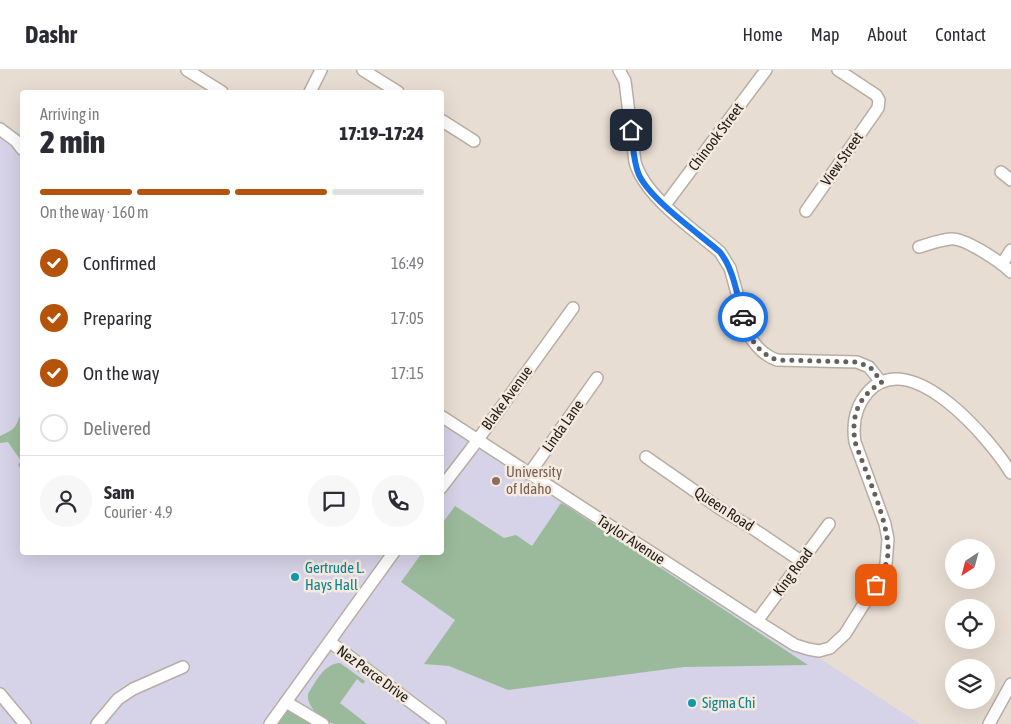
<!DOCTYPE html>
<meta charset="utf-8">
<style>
:root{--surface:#fff;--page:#f7f7f7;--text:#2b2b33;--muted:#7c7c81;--line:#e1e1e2;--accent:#b45309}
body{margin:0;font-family:"Asap Condensed",sans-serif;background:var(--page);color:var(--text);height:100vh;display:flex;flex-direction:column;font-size:19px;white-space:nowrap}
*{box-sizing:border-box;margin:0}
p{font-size:16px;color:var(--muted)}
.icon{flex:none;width:28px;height:28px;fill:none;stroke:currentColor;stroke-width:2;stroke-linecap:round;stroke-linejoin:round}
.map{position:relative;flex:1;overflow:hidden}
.details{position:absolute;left:20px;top:20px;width:424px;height:465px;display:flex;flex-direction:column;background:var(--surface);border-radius:5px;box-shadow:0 5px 20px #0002}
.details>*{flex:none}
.needle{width:32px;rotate:216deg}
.tools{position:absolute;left:945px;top:469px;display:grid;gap:10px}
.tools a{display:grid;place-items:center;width:50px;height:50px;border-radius:50%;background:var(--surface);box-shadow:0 5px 20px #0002;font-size:25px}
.pin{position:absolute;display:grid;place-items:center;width:42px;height:42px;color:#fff;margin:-21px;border-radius:10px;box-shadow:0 2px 8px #0006}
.courier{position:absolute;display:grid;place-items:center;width:50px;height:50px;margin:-25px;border:4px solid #1a73e8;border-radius:50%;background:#fff;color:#222;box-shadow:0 1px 6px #0007}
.overview em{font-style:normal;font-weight:800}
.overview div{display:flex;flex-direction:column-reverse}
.overview{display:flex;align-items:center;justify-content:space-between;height:85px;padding:0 20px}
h1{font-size:32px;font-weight:800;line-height:38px}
.bar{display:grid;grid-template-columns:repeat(4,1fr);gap:8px 5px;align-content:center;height:60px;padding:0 20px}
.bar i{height:6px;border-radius:4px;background:var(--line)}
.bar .selected{background:var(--accent)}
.bar p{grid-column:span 4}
.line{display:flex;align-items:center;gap:12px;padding:0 20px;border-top:1px solid var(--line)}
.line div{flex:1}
.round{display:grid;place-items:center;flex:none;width:52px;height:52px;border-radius:26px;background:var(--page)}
ol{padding:0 20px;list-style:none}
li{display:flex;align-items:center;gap:15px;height:55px}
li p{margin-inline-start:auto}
li .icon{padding:5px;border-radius:50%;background:var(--accent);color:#fff;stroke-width:4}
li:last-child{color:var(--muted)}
li i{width:28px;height:28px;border:2px solid var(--line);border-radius:50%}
header{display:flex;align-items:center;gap:30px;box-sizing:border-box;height:70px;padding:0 25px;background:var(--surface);border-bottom:1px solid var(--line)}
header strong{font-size:24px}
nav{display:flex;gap:28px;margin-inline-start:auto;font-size:18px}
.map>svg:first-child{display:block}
.education{fill:#d6d2e7}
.green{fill:#9bba9b}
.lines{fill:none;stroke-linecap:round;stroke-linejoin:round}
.minor-casing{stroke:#b7ada3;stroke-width:14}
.minor{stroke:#fff;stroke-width:11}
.done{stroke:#67605a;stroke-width:5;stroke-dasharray:0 9}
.route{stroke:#1a73e8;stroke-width:6}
.education-dot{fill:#8d6e63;stroke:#f5eadf;stroke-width:2}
.culture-dot{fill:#0f9aa8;stroke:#f5eadf;stroke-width:2}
.labels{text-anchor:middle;stroke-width:5;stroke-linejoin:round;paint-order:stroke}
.street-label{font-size:15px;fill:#211d19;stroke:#f5eadf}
.education-label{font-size:15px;fill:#785e54;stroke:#f5eadf;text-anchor:start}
.culture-label{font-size:15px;fill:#0d838f;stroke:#f5eadf;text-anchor:start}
</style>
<header>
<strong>Dashr</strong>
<nav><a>Home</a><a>Map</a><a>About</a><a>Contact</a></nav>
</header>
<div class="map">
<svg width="1011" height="654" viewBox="0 0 1011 654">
<rect width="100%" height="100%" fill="#e8ddd2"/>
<path class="education" d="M0,50L22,65V482H441V340L920,654H0Z"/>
<g class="green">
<path d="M22,341V401L18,395L21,391L8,372L0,373V366C18,358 15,357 22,341Z"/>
<path d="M561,433L565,435L808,595L684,597L508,620L449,596L424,594L455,550L401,512L422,483L441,482V455L455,436L504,468L516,465L532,476Z"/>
<path d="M340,593L365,611L363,614L357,609L340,633L367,654C357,654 345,654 335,654C323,651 306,637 308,624C316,611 324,594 340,593Z"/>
<path d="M286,632L323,654H270Z"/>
</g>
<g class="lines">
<g class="minor-casing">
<g id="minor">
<path d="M187,0L222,22"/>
<path d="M363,0L398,22"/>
<path d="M619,0L625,11L635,92C645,127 692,158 720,182L730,198L748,263C755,276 763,285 777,290L857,292L869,297L881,312"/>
<path d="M310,22L321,0"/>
<path d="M441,50L474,71"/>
<path d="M0,59L16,71L22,79"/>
<path d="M1001,102L1011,110"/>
<path d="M665,135L766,0"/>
<path d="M806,141L878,38L879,30L876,25L838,0"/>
<path d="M919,177C929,174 940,170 950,169C964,167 1001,192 1011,202"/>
<path d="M1002,194L1011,180"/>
<path d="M441,346L757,551L795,575L808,579L819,581L830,578L845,564L882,505L886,494L888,469L885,454L855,372C852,353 855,337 868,322C911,275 990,369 1011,403"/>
<path d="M646,387L722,440L749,456L801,491"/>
<path d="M529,404L597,308"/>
<path d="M441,418L471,379L573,238"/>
<path d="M757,551L829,454"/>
<path d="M330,572L440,654"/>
<path d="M0,624L25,654"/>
<path d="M286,632L323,654"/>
<path d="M97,654L118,629L133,619L183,597"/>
<path d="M270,654L394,482"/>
<path d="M989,654L1011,614"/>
</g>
</g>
<use href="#minor" class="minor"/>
</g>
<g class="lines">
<path class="done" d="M743,247C749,267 756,282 777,290L857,292L870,297L882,312C858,327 851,345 855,372C865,401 890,454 888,483C887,495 882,505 876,515"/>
<path class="route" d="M631,60C633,74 633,91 639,105C651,130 698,163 720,182C734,200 737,225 743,247"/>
</g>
<circle class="education-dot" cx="496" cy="411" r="5"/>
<g class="culture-dot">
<circle cx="295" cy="507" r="5"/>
<circle cx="692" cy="633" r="5"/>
</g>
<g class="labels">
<g class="street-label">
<text transform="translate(716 67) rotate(-53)" y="5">Chinook Street</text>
<text transform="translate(842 89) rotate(-55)" y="5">View Street</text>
<text transform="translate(507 328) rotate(-54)" y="5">Blake Avenue</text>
<text transform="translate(563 356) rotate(-55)" y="5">Linda Lane</text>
<text transform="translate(724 439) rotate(33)" y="5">Queen Road</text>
<text transform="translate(631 470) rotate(33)" y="5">Taylor Avenue</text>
<text transform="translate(793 502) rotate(-53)" y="5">King Road</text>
<text transform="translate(373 604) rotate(36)" y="5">Nez Perce Drive</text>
</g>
<g class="education-label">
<text x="506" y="407">University<tspan x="506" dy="17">of Idaho</tspan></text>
</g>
<g class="culture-label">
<text x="305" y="503">Gertrude L.<tspan x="305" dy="17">Hays Hall</tspan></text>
<text x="702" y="638">Sigma Chi</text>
</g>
</g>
</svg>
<div class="tools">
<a><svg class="needle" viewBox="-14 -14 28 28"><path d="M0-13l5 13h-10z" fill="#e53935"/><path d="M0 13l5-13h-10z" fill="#7c7c81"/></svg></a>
<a><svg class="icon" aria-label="locate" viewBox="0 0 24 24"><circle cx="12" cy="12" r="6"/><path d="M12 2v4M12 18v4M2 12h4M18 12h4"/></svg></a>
<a><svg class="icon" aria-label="layers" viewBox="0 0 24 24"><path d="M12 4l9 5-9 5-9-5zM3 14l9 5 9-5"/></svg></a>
</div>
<div class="pin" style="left:876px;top:515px;background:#ea580c"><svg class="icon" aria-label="bag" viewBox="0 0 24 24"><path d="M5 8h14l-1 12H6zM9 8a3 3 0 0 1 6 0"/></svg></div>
<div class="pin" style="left:631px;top:60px;background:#1f2937"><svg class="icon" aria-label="home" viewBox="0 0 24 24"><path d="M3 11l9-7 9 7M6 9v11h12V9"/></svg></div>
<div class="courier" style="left:743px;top:247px"><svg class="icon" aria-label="car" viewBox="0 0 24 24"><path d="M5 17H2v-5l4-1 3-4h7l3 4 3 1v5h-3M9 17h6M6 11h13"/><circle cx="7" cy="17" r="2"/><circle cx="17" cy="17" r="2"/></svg></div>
<section class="details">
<div class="overview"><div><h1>2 min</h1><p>Arriving in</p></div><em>17:19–17:24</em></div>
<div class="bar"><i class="selected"></i><i class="selected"></i><i class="selected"></i><i></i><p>On the way · 160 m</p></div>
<ol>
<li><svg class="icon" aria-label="check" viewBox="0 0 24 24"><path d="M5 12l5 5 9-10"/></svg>Confirmed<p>16:49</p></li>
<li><svg class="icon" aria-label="check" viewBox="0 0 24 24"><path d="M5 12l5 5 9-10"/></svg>Preparing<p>17:05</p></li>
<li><svg class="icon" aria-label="check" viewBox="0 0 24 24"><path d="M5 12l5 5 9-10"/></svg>On the way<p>17:15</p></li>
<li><i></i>Delivered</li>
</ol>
<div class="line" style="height:90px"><a class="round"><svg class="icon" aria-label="person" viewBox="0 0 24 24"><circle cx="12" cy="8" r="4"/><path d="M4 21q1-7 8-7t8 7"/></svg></a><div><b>Sam</b><p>Courier · 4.9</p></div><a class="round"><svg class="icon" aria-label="chat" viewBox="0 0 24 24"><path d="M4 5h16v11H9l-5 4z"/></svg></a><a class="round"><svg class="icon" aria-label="phone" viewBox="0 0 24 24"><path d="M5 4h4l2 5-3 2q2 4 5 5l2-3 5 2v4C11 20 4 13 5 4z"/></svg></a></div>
</section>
</div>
